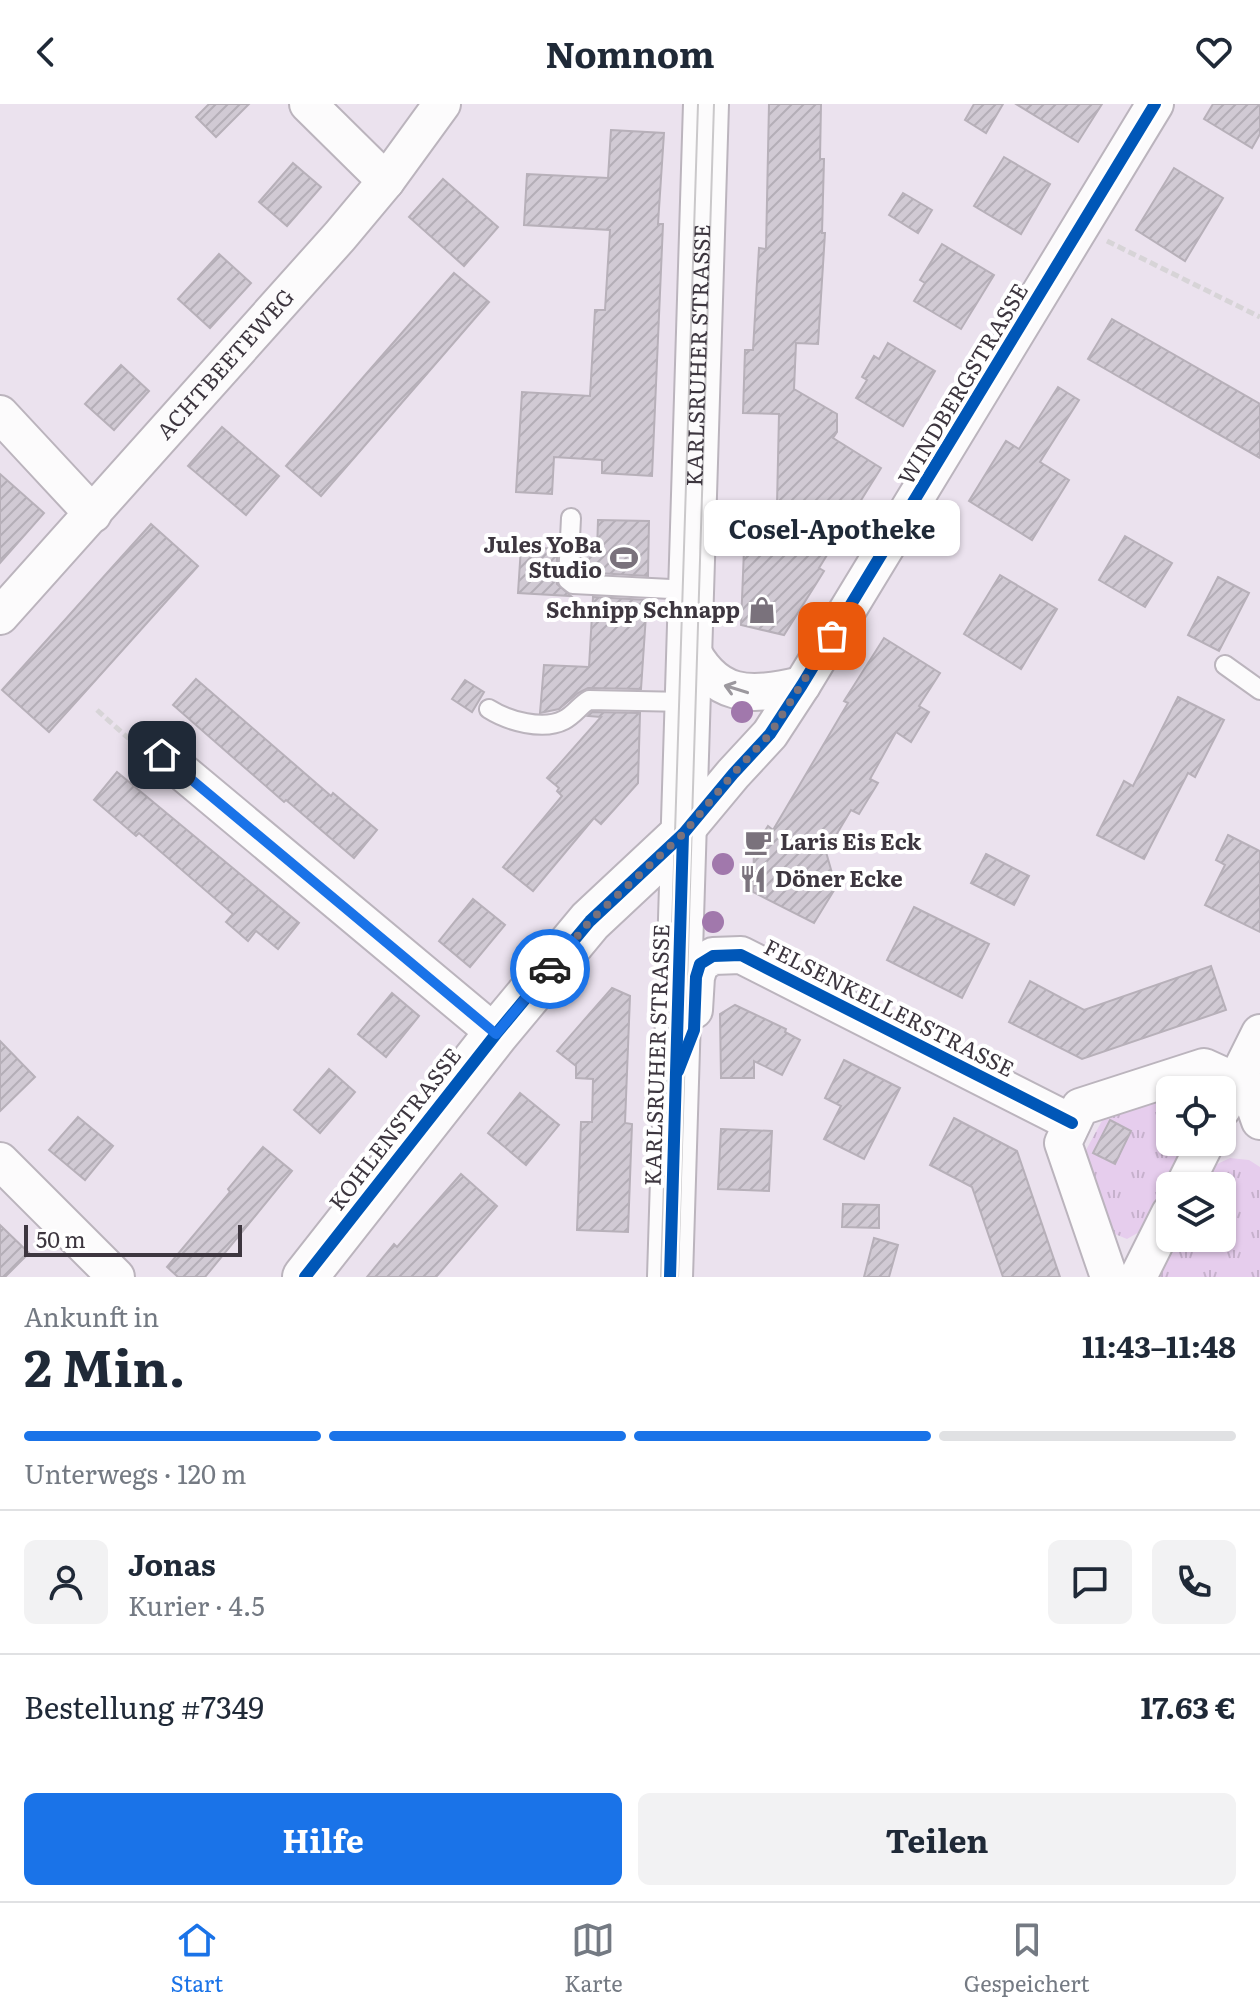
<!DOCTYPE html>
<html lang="de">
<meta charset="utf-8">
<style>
:root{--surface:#fff;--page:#f2f2f3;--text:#1f2937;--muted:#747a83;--line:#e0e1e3;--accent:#1a73e8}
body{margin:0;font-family:Literata,serif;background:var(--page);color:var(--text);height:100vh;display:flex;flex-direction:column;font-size:30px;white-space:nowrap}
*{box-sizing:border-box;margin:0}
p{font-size:26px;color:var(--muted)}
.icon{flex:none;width:44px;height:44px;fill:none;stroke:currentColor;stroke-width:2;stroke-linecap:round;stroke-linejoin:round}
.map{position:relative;height:1173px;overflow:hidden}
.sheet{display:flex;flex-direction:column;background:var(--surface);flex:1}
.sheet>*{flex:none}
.tools{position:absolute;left:1156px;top:972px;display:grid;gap:16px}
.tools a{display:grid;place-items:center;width:80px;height:80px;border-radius:12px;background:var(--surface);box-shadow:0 2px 6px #0004;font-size:40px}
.scale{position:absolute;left:24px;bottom:20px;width:218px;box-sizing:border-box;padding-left:8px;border:4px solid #3d363f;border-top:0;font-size:22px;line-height:28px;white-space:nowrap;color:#3d363f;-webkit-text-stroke:6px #fff;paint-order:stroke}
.pin{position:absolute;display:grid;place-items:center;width:68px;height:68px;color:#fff;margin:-34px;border-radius:16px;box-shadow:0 4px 12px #0006}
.courier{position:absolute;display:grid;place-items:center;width:80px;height:80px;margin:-40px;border:6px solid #1a73e8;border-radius:50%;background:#fff;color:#222;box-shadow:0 2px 10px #0007}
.bubble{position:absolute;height:56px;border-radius:12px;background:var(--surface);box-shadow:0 2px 6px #0004;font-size:26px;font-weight:700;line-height:56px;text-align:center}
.headline em{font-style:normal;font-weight:700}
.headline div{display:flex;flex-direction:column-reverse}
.headline{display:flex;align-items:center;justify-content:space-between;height:136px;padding:0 24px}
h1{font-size:52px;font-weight:700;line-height:60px}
.bar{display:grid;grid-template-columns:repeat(4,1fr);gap:12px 8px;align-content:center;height:96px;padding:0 24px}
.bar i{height:10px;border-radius:6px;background:var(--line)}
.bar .current{background:var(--accent)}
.bar p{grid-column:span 4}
.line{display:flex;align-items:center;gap:20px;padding:0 24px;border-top:2px solid var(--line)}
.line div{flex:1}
.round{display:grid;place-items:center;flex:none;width:84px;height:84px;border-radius:12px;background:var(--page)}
.action{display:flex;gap:16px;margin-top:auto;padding:16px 24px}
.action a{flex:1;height:92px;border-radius:12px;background:var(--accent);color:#fff;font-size:32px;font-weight:700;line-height:92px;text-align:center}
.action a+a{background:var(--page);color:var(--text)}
header{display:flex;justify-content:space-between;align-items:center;height:104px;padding:0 24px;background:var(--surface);font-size:36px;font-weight:700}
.tab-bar{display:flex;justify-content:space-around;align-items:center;height:112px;border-top:2px solid var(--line);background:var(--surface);font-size:22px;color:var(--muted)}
.tab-bar a{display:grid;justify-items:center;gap:4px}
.tab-bar .current{color:var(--accent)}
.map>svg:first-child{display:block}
.park{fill:url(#park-tufts)}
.building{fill:url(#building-hatch);stroke:#b7b0b9;stroke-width:2}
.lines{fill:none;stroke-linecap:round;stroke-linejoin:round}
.service-casing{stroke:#bbb4bd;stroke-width:22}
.minor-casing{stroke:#bbb4bd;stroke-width:40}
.tertiary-casing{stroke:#bbb4bd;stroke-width:48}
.path{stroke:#d7d4d7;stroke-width:5;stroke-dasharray:8 4;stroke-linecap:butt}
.service{stroke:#fcfbfc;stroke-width:18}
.minor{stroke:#fcfbfc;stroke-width:36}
.tertiary{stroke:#fcfbfc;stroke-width:44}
.tram{stroke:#cac8ca;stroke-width:2}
.cycleway-casing{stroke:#fff;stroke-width:17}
.cycleway{stroke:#0057b8;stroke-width:12}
.tree{fill:#a178ac}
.oneway{stroke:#9c989e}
.done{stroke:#7a727c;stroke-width:8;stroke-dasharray:0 14.4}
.route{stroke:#1a73e8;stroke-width:10}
.labels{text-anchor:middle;stroke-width:8;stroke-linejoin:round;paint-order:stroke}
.street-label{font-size:22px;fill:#3d363f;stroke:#fff}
.poi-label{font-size:22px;font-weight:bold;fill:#3d363f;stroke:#fff;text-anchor:end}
</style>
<header><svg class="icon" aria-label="back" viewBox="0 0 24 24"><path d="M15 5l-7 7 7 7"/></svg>Nomnom<svg class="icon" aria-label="heart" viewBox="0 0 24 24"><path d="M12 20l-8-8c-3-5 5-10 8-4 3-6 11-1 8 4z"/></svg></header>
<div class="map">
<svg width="1260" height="1173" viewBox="0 0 1260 1173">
<defs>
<pattern id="park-tufts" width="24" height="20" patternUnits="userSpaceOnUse" patternTransform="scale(2)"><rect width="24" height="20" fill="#e6cded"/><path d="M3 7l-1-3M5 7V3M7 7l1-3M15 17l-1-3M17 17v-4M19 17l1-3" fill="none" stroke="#c6b1cc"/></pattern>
<pattern id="building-hatch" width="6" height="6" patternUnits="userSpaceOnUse" patternTransform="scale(2)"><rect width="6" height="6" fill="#d1cad4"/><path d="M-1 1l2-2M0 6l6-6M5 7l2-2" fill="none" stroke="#b4aeb7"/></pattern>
</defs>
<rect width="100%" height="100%" fill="#ebe2ee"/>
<g class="park">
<path d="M1170,989V1038H1187L1141,1127L1127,1135L1110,1128L1084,1052L1086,1046L1104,1013Z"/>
<path d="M1230,1054L1249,1056L1260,1063V1173H1156L1176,1134H1222V1082H1202L1213,1062Z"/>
</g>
<g class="building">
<path d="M209,0H249L216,33L196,13Z"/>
<path d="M769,0H821L820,55H824L822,129H825L818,240L796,239L794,285L837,310V328L833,334L881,364L819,464L824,467L784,531L741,521L744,445L776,446L779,310L743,309L745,246H753L759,144L766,145Z"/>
<path d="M974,0H1003L986,29L965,16Z"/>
<path d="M1016,0H1102L1078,38Z"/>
<path d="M1213,0H1260V30L1252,44L1204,15Z"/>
<path d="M611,26L664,29L658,120H663L652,372L602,369V356L554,353L552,390L516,388L522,288L590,292L595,206H605L610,126L524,121L527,70L608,74Z"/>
<path d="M1004,53L1050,80L1021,130L974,102Z"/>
<path d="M293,59L321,83L287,122L259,98Z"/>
<path d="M1174,64L1223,94L1185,157L1136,126Z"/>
<path d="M443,75L498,123L464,162L409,113Z"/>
<path d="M903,89L932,106L918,129L889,111Z"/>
<path d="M942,140L994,171L961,225L914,197L925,179L920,176Z"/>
<path d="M219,150L251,179L210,224L178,195Z"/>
<path d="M454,169L489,198L321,392L286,362Z"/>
<path d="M1112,215L1260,300V354L1088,255Z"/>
<path d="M888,239L935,267L903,322L856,294L867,276L862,273L874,252L879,255Z"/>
<path d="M121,261L149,287L114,326L85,300Z"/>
<path d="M1058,283L1079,296L1040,358L1069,376L1032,436L969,397L1006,337L1019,345Z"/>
<path d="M222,323L279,372L246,411L188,362Z"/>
<path d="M0,370L44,409L0,459Z"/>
<path d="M598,416L649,417L648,472L580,468L581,446L597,447Z"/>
<path d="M151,420L198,462L49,628L2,586Z"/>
<path d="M1125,432L1172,459L1145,503L1099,476Z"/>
<path d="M521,443L557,445V480L571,492L518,489Z"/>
<path d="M1000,471L1057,505L1021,565L964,530Z"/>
<path d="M1218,473L1249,489L1219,547L1188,531Z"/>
<path d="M593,493L647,496L641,585L588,584L578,589L559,605L540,609L544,561L589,563Z"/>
<path d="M884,534L940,569L919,602L929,608L911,638L896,628L870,675L878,679L859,710L851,706L826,748L836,783L814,819L753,788L754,744L768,722L773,726L848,599L844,597Z"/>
<path d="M196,575L331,692L333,689L377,726L354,754L286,696L284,698L173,601Z"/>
<path d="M465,576L484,588L472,608L452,595Z"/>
<path d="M1178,593L1224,616L1195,673L1188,669L1144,755L1097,731L1124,677L1133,682Z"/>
<path d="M592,608L640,609L638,679L601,720L594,714L533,787L503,763L562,692L557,687L559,684L547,674L601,613L588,612Z"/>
<path d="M117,668L299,819L278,845L256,827L248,837L226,818L233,810L139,729L136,732L94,696Z"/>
<path d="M1228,731L1260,747V828L1205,801L1225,761L1216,756Z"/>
<path d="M986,750L1029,772L1014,801L971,779Z"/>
<path d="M473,795L505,821L470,863L439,837Z"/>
<path d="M914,803L989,840L962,894L887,856Z"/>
<path d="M1211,862L1226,906L1082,955L1009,918L1030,877L1084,906Z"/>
<path d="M612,884L630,892L625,1019L632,1020L628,1128L577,1126L581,1018H592L593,975L576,974V962L557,947Z"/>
<path d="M392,889L419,912L386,953L358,930Z"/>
<path d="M735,901L786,925L785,928L800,936L782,971L754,957V974H721L720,910Z"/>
<path d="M0,937L35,973L0,1007Z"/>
<path d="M844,956L900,984L864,1055L824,1035L841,1002L825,994Z"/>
<path d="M329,965L355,988L320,1029L294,1006Z"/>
<path d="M520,989L559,1021L526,1061L488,1029Z"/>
<path d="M78,1013L113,1042L85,1076L49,1046Z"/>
<path d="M954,1014L1017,1047L1060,1173H1003L972,1083L930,1061Z"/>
<path d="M1110,1016L1131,1027L1115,1060L1093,1049Z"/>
<path d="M721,1025L772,1027L769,1087L718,1085Z"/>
<path d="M263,1043L292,1067L205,1173H178L167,1163L230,1088L228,1085Z"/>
<path d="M461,1070L497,1102L436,1173H367L394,1140L397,1143Z"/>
<path d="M843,1100L879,1101V1124L842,1123Z"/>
<path d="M0,1121L29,1149L5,1173H0Z"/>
<path d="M874,1134L898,1141L889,1173H864Z"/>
</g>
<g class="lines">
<g class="service-casing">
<g id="service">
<path d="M571,414L568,476L573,480L690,486"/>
<path d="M1225,561L1260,586"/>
<path d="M489,605C508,617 543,627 564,616C574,611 580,601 589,596L686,598"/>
</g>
</g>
<g class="minor-casing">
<g id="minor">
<path d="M308,0L386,77"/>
<path d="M0,310L93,410"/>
<path id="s1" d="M0,512L340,132L386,77L442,0"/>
<path d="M689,541C715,595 749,593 802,581"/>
<path d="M162,651L496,930"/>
<path d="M683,730L733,670L770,630L802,581L1155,0"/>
<path d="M694,906L696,873L700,860L713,852L741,851L1072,1019"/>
<path d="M1222,1005L1260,929"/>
<path d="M0,1057L116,1173"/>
<path d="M1184,1082L1206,1038"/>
<path d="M1109,1173L1063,1039L1080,1003L1204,963L1248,983L1260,1017"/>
<path d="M1138,1173L1170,1109"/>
</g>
</g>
<g class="tertiary-casing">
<g id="tertiary">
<path d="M305,1173L496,930L590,817L683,730"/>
<path id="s2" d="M670,1173L706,0"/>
</g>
</g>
<g class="path">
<path d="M1107,137L1260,213"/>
<path d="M97,606L127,633L136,638"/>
</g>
<use href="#service" class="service"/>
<use href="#minor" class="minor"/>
<use href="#tertiary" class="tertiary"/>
<g class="tram">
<path d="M661,1173L698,0"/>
<path d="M678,1173L714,0"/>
</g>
<g class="cycleway-casing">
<g id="cycleway">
<path d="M678,967L694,926L696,873L700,860L713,852L741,851L1072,1019"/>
<path d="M305,1173L496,930L590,817L683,730L733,670L770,630L802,581L1155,0"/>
<path d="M670,1173L683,730"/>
</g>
</g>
<use href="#cycleway" class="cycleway"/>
</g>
<g class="tree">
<circle cx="742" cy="608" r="11"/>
<circle cx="723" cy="760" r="11"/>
<circle cx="713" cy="818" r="11"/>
</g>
<defs><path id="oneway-shaft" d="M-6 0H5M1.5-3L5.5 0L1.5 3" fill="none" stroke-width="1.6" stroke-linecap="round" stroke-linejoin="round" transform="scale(2)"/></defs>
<use class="oneway" href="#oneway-shaft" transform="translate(736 585) rotate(-163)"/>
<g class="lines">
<path class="done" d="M550,865L590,817L683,730L733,670L770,630L832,532"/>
<path class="route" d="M162,651L496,930L550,865"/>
</g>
<defs>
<g id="stadium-bare" transform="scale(2.16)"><path d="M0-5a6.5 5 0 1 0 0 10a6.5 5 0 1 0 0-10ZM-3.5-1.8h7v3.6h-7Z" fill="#7a727c" stroke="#fff" stroke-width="2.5" paint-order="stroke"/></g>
<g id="shop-bare" transform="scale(2.16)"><path d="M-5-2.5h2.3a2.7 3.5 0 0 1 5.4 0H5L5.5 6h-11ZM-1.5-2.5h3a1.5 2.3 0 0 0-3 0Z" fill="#7a727c" stroke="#fff" stroke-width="2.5" paint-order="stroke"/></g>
<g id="cafe-bare" transform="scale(2.16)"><path d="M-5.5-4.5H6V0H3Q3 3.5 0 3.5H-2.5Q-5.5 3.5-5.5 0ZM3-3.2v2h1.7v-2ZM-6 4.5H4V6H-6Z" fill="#7a727c" stroke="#fff" stroke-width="2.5" paint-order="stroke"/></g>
<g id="restaurant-bare" transform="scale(2.16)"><path d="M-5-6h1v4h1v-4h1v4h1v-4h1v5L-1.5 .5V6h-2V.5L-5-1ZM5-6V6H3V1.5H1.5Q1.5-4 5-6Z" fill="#7a727c" stroke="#fff" stroke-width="2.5" paint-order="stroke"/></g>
</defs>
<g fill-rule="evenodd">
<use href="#stadium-bare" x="624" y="454"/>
<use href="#shop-bare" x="762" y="506"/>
<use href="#cafe-bare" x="758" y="738"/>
<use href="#restaurant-bare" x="753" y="775"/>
</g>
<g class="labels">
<g class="street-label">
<text dy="8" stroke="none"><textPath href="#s2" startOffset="922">KARLSRUHER STRASSE</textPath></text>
<text dy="8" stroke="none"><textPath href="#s1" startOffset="338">ACHTBEETEWEG</textPath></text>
<text transform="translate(963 280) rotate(-59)" y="8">WINDBERGSTRASSE</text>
<text transform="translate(889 904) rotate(27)" y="8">FELSENKELLERSTRASSE</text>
<text transform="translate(657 951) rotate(-88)" y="8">KARLSRUHER STRASSE</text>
<text transform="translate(395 1025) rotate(-52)" y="8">KOHLENSTRASSE</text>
</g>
<g class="poi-label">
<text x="602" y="449">Jules YoBa<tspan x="602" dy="25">Studio</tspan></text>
<text x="740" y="514">Schnipp Schnapp</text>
<text x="780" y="746" text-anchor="start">Laris Eis Eck</text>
<text x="775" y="783" text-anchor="start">Döner Ecke</text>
</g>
</g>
</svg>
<div class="tools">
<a><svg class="icon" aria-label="locate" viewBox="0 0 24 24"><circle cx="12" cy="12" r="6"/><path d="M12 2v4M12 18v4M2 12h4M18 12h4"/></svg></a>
<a><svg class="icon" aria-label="layers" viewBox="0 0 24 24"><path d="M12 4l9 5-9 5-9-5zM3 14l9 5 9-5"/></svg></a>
</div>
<div class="scale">50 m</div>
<div class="pin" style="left:832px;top:532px;background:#ea580c"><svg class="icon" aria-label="bag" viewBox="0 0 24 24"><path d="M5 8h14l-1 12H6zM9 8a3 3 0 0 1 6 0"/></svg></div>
<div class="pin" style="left:162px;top:651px;background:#1f2937"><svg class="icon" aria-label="home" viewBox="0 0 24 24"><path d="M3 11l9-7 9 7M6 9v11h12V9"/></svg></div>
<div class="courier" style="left:550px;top:865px"><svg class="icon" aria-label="car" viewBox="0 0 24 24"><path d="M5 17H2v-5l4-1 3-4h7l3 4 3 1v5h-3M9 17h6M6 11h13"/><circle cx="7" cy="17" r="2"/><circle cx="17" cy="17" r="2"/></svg></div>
<div class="bubble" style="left:704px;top:396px;width:256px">Cosel-Apotheke</div>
</div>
<section class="sheet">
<div class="headline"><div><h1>2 Min.</h1><p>Ankunft in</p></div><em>11:43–11:48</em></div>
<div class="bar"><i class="current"></i><i class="current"></i><i class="current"></i><i></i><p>Unterwegs · 120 m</p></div>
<div class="line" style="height:144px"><a class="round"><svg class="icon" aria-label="person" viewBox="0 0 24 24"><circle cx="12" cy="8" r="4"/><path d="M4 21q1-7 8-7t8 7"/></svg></a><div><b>Jonas</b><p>Kurier · 4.5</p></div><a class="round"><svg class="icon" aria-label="chat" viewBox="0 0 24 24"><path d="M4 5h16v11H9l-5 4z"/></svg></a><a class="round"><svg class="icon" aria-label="phone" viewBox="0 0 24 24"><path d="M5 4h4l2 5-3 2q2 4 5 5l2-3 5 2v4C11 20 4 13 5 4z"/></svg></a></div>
<div class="line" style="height:104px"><div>Bestellung #7349</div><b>17.63 €</b></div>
<div class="action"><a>Hilfe</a><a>Teilen</a></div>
</section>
<nav class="tab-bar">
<a class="current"><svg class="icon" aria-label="home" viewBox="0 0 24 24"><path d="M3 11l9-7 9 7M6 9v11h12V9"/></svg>Start</a>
<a><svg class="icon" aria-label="map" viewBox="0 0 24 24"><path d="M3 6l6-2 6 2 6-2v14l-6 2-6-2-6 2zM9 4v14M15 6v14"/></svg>Karte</a>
<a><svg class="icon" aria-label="saved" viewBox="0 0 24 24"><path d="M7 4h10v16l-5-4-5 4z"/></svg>Gespeichert</a>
</nav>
